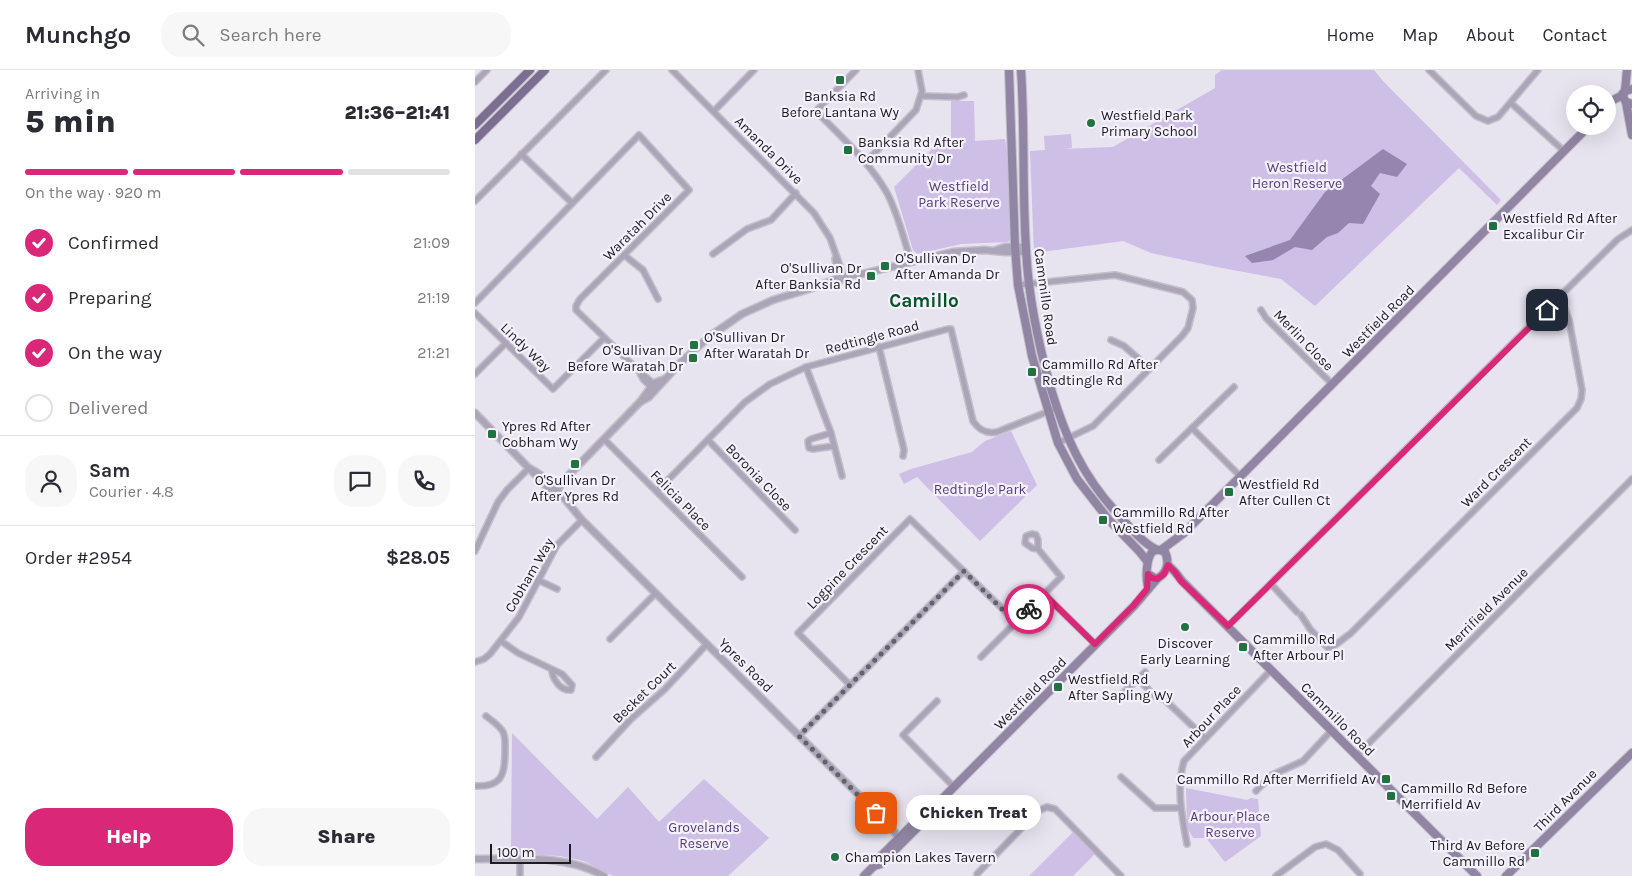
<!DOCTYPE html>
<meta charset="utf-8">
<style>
:root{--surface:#fff;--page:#f7f7f7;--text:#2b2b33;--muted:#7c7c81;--line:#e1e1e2;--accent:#db2777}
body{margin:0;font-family:Karla,sans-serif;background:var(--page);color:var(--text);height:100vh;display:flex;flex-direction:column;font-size:19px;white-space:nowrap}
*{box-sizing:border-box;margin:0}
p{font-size:16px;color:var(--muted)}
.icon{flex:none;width:28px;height:28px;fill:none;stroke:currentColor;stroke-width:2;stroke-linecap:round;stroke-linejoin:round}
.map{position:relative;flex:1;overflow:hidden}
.details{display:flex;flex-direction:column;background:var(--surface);width:475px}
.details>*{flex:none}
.buttons{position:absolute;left:1091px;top:15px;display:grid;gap:10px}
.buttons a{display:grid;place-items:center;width:50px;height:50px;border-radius:50%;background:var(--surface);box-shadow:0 5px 20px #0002;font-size:25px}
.scale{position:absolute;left:15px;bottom:12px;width:81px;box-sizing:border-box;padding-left:5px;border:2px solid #1d1b20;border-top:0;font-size:14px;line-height:18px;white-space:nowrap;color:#1d1b20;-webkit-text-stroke:4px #f4f0fc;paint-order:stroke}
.pin{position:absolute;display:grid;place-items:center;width:42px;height:42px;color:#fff;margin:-21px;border-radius:10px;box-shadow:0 2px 8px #0006}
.courier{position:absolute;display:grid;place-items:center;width:50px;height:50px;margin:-25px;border:4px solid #db2777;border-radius:50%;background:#fff;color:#222;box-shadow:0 1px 6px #0007}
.bubble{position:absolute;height:35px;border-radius:18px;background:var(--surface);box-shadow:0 5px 20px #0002;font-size:16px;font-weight:800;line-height:35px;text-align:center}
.headline em{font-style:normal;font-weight:800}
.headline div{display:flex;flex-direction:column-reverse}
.headline{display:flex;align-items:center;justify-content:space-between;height:85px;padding:0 25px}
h1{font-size:32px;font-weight:800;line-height:38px}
.bar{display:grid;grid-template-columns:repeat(4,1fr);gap:8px 5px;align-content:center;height:60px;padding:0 25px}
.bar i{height:6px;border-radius:4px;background:var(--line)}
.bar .active{background:var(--accent)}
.bar p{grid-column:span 4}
.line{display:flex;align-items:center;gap:12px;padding:0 25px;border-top:1px solid var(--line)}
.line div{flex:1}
.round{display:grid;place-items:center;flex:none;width:52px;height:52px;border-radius:20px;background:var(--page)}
ol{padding:0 25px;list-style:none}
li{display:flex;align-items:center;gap:15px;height:55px}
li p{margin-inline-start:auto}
li .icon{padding:5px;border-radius:50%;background:var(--accent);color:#fff;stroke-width:4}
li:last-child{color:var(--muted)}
li i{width:28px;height:28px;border:2px solid var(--line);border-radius:50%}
.button{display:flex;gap:10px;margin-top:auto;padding:10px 25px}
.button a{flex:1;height:58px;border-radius:20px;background:var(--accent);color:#fff;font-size:20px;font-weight:800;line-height:58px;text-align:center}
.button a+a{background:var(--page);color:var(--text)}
header{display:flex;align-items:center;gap:30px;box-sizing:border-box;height:70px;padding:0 25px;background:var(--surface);border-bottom:1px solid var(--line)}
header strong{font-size:24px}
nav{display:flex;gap:28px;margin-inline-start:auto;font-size:18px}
.search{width:350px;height:45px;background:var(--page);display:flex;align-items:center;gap:12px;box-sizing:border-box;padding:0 18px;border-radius:20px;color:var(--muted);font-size:19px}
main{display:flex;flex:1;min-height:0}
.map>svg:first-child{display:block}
.green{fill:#cdbfe6}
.water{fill:#9685af}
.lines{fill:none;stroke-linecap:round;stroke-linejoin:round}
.minor-casing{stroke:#c3bfca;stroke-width:8}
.tertiary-casing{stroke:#c3bfca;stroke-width:9}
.secondary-casing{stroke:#c3bfca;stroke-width:10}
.primary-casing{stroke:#c3bfca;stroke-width:10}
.minor{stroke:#aca5b8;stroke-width:5}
.tertiary{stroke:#aca5b8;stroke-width:6}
.secondary{stroke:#9085a2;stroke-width:8}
.primary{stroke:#7c6e91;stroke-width:8}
.done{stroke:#646168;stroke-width:5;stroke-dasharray:0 9}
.route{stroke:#db2777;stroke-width:6}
.poi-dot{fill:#237140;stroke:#f4f0fc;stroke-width:2}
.labels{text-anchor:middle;stroke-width:4.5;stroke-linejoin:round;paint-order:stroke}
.poi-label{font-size:14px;fill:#1d1b20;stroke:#f4f0fc;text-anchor:start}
.street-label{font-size:14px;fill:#1d1b20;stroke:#f4f0fc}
.park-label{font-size:14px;fill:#563e76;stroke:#f4f0fc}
.district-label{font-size:19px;font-weight:bold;fill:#035328;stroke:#f4f0fc}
</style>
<header>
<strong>Munchgo</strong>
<div class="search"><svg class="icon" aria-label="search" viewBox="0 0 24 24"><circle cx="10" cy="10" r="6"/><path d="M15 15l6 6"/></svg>Search here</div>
<nav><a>Home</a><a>Map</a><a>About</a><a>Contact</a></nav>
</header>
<main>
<section class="details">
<div class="headline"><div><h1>5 min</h1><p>Arriving in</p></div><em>21:36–21:41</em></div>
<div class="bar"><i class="active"></i><i class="active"></i><i class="active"></i><i></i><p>On the way · 920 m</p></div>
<ol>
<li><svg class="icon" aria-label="check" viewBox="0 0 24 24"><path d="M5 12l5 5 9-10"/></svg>Confirmed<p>21:09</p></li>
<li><svg class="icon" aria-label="check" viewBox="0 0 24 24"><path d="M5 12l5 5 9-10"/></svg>Preparing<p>21:19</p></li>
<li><svg class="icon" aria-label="check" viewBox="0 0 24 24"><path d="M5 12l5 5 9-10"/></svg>On the way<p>21:21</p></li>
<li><i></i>Delivered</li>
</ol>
<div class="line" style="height:90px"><a class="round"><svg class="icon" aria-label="person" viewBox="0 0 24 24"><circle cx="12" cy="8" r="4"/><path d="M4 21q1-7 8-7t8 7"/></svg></a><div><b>Sam</b><p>Courier · 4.8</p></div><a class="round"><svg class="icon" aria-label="chat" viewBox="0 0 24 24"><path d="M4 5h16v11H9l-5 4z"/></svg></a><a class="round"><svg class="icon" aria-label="phone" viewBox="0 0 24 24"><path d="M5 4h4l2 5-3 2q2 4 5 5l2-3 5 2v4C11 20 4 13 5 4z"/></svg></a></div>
<div class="line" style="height:65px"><div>Order #2954</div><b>$28.05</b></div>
<div class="button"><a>Help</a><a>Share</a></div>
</section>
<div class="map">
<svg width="1157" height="806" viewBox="0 0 1157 806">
<rect width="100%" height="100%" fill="#e7e3ef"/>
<g class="green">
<path d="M747,0H899L908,11L1026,130L1022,135L984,98L840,236L806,209L742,197L676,183L648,171L559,183L555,81L570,80L569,66L596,64L597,78L587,79L638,77L740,18V5Z"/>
<path d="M476,31H499L500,71L530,69L535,102L536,170L532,172L486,174L442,184L438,180L419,117L467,69H476Z"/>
<path d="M536,361L562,415L505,471L442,407L429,414L424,404L436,399L497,382L510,371Z"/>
<path d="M37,663L122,749L153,717L184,752L229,709L294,768L253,806H138L109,791L85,786L36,783Z"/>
<path d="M711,718L772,730L776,728L783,729L786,766L750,792L731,768H718L712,757Z"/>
<path d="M598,762L620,784L598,806H554Z"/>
</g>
<path class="water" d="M908,79L932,94L922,107L905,103L896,116L905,124L888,154L874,153L863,163L852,167L837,180L820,177L798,190L777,193L770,186L815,170L850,122Z"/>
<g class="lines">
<g class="minor-casing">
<g id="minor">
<path d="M197,0L339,143L355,168L370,210"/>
<path d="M381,0L341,41C366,67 394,91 412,123C423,144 429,169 436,192"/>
<path d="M954,0L1001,46L1013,51L1023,47L1063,0"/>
<path d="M0,12L12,0"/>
<path d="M446,26L483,27L489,25"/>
<path d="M1036,33L1089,81"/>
<path d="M239,41L279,0"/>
<path d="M46,84L97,133"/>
<path d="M391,92L441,40L447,21L443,0"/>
<path d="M0,131L131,0"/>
<path d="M238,184L272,159L296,150L321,123"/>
<path d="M149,185L168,200L183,229"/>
<path d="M360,189L365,211"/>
<path d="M543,215L640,205L708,222L717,230L718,238L713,258L707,266L618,356L583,373"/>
<path d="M0,233L164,65L214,120L105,229L101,236V240L165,302L181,316"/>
<path d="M786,240L791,248L857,314"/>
<path d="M0,243L78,319L129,268"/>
<path d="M636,270L649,276L674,298"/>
<path d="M404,277L429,380L428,386"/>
<path d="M331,297L356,363L367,406"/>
<path d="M165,303L168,309L178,319"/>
<path d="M0,304L31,273"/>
<path d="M717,358L765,406"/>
<path d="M356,363L336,369L333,371L334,378L338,379L359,376"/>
<path d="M129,369L267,507"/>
<path d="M233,370L320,460"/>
<path d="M684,390L759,317"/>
<path d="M182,421L270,332L295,314L331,297L473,259H476L498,351C504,360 511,364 522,362L582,338"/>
<path d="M0,481L23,432L32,420L54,398"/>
<path d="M63,510L82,519"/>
<path d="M796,514L822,542"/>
<path d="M569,524L620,574"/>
<path d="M826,545L835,559L853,578C861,577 868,568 875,564L1102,338L1106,329L1107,320L1094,250L1090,239L1081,230"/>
<path d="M753,556L1081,230L1143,169L1157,160"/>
<path d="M135,569L181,523"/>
<path d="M26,571L43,583L87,604L97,615L96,620C86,621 78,610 77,601"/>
<path d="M506,587L586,507L563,479L557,478L550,473L551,466L557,464L561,465L563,470V479"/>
<path d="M0,592L9,589L15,584L44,547L82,475L107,450"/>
<path d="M663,609L670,602"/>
<path d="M375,615L323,563L435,449L541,552"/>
<path d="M645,626L663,609L681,627L689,629L730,668"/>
<path d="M462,631L428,665L479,717"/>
<path d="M324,666L489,501"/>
<path d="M882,685L1157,409"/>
<path d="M121,687L155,650L190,619L232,574"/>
<path d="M646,707L680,738H706"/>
<path d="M0,716C26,717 30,706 30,682C30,676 31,668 28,662C24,655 17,651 11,646"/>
<path d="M781,721L797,705L828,691L857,660"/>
<path d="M712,774C707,747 701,718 709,691L796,600"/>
<path d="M502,804L563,741L572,737L580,739L646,806"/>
<path d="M45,806V789"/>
<path d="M801,806L840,777L851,774L863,780L885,804"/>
</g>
</g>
<g class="tertiary-casing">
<g id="tertiary">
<path d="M521,180L530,177H551"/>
<path d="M165,332L174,327L205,293L235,266L267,244L298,230L344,216L368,206L387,204L478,182L509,180L530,182H551"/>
<path d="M0,343L82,427"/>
<path d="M54,398C76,409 91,431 107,450L417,758L426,772"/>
<path d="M79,424L90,409L165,332L179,313L190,309"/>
<path d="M0,789C43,789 91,784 129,806"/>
</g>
</g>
<g class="secondary-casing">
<g id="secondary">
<path d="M534,0L540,177L543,215L557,286L583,373L602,409L634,450L664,481L672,491"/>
<path d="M546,0C550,59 547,119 551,178C553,226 563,273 576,319C590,366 607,405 641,442C653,455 666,472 682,480"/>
<path d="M1157,19L1150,21L1148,27L1151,32L1157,34"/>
<path d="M1150,21L1152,0"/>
<path d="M1151,32L1157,65"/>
<path d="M1132,33L1146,26L1148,23"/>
<path d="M686,480L709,463L1114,56"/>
<path d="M693,495L700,502L707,511L1002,806"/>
<path d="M673,504L681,509C692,504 695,493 690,482C669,470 671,508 673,518"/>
<path d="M399,796L406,794L443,757L452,744L659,536L682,509"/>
<path d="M389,806L399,796L402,790L438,754"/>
<path d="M1031,806L1157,683"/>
</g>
</g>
<g class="primary-casing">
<g id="primary">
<path d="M0,55L55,0"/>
<path d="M0,70L70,0"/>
</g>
</g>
<use href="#minor" class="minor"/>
<use href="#tertiary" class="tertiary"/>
<use href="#secondary" class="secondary"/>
<use href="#primary" class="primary"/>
</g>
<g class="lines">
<path class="done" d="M401,743L324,666L489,501L540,552L554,539"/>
<path class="route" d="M554,539L569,524L620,574L658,536L672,519L673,504L677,508L682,509L689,504L693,495L700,502L706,511L753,556L1072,240"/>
</g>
<g class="poi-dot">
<rect x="360" y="5" width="10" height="10" rx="2.5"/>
<circle cx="616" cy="53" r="5"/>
<rect x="368" y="75" width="10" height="10" rx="2.5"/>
<rect x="1013" y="151" width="10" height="10" rx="2.5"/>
<rect x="405" y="191" width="10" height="10" rx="2.5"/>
<rect x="391" y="201" width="10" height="10" rx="2.5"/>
<rect x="214" y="270" width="10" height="10" rx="2.5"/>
<rect x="213" y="283" width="10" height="10" rx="2.5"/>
<rect x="552" y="297" width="10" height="10" rx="2.5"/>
<rect x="12" y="359" width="10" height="10" rx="2.5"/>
<rect x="95" y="389" width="10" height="10" rx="2.5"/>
<rect x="749" y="417" width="10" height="10" rx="2.5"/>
<rect x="623" y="445" width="10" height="10" rx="2.5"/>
<circle cx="710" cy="557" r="5"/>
<rect x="763" y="572" width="10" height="10" rx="2.5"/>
<rect x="578" y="612" width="10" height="10" rx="2.5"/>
<rect x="906" y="704" width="10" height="10" rx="2.5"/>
<rect x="911" y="721" width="10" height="10" rx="2.5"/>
<rect x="1055" y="778" width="10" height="10" rx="2.5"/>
<circle cx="360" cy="787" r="5"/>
</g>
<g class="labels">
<g class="poi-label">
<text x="365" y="31" text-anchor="middle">Banksia Rd<tspan x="365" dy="16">Before Lantana Wy</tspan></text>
<text x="626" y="50">Westfield Park<tspan x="626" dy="16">Primary School</tspan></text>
<text x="383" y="77">Banksia Rd After<tspan x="383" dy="16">Community Dr</tspan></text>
<text x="1028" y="153">Westfield Rd After<tspan x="1028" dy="16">Excalibur Cir</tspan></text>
<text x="420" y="193">O'Sullivan Dr<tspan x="420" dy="16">After Amanda Dr</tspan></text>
<text x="386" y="203" text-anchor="end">O'Sullivan Dr<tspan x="386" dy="16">After Banksia Rd</tspan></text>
<text x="229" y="272">O'Sullivan Dr<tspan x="229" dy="16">After Waratah Dr</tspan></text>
<text x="208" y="285" text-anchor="end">O'Sullivan Dr<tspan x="208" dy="16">Before Waratah Dr</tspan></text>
<text x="567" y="299">Cammillo Rd After<tspan x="567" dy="16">Redtingle Rd</tspan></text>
<text x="27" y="361">Ypres Rd After<tspan x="27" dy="16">Cobham Wy</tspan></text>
<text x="100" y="415" text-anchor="middle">O'Sullivan Dr<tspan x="100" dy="16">After Ypres Rd</tspan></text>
<text x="764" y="419">Westfield Rd<tspan x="764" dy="16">After Cullen Ct</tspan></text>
<text x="638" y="447">Cammillo Rd After<tspan x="638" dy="16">Westfield Rd</tspan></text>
<text x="778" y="574">Cammillo Rd<tspan x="778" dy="16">After Arbour Pl</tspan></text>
<text x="710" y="578" text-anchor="middle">Discover<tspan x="710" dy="16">Early Learning</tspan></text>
<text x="593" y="614">Westfield Rd<tspan x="593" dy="16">After Sapling Wy</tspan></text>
<text x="901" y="714" text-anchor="end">Cammillo Rd After Merrifield Av</text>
<text x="926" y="723">Cammillo Rd Before<tspan x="926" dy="16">Merrifield Av</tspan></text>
<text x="1050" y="780" text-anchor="end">Third Av Before<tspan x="1050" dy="16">Cammillo Rd</tspan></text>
<text x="370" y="792">Champion Lakes Tavern</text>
</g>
<g class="street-label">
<text transform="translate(294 80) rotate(45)" y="5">Amanda Drive</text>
<text transform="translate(162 156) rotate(-45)" y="5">Waratah Drive</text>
<text transform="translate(571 227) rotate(82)" y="5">Cammillo Road</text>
<text transform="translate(903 251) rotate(-45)" y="5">Westfield Road</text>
<text transform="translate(397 267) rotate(-15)" y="5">Redtingle Road</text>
<text transform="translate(829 270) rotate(46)" y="5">Merlin Close</text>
<text transform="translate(51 277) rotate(44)" y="5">Lindy Way</text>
<text transform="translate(1021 402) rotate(-45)" y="5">Ward Crescent</text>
<text transform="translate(284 407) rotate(46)" y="5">Boronia Close</text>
<text transform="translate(206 430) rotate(45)" y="5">Felicia Place</text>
<text transform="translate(372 497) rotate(-46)" y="5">Logpine Crescent</text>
<text transform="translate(54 505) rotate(-60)" y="5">Cobham Way</text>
<text transform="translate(1011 539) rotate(-45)" y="5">Merrifield Avenue</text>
<text transform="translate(271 595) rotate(45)" y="5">Ypres Road</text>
<text transform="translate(169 622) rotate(-44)" y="5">Becket Court</text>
<text transform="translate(555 623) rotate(-45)" y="5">Westfield Road</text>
<text transform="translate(736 646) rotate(-47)" y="5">Arbour Place</text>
<text transform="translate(863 649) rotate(45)" y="5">Cammillo Road</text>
<text transform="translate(1090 730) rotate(-45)" y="5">Third Avenue</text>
</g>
<g class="park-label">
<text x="822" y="102">Westfield<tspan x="822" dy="16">Heron Reserve</tspan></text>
<text x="484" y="121">Westfield<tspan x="484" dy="16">Park Reserve</tspan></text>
<text x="505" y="424">Redtingle Park</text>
<text x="755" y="751">Arbour Place<tspan x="755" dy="16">Reserve</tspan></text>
<text x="229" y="762">Grovelands<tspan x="229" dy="16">Reserve</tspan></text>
</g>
<g class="district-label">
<text x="449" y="237">Camillo</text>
</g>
</g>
</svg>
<div class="buttons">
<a><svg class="icon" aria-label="locate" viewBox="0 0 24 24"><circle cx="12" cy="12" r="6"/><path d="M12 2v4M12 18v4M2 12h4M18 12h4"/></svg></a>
</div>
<div class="scale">100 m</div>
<div class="pin" style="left:401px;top:743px;background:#ea580c"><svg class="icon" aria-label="bag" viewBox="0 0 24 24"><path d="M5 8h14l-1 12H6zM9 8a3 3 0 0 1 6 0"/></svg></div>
<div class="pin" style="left:1072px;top:240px;background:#1f2937"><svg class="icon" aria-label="home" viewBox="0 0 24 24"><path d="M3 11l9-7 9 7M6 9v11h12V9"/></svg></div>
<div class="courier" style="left:554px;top:539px"><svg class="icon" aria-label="bike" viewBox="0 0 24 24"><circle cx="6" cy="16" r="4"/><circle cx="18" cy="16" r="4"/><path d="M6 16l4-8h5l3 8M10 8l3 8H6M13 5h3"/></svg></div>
<div class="bubble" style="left:431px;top:725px;width:135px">Chicken Treat</div>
</div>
</main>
